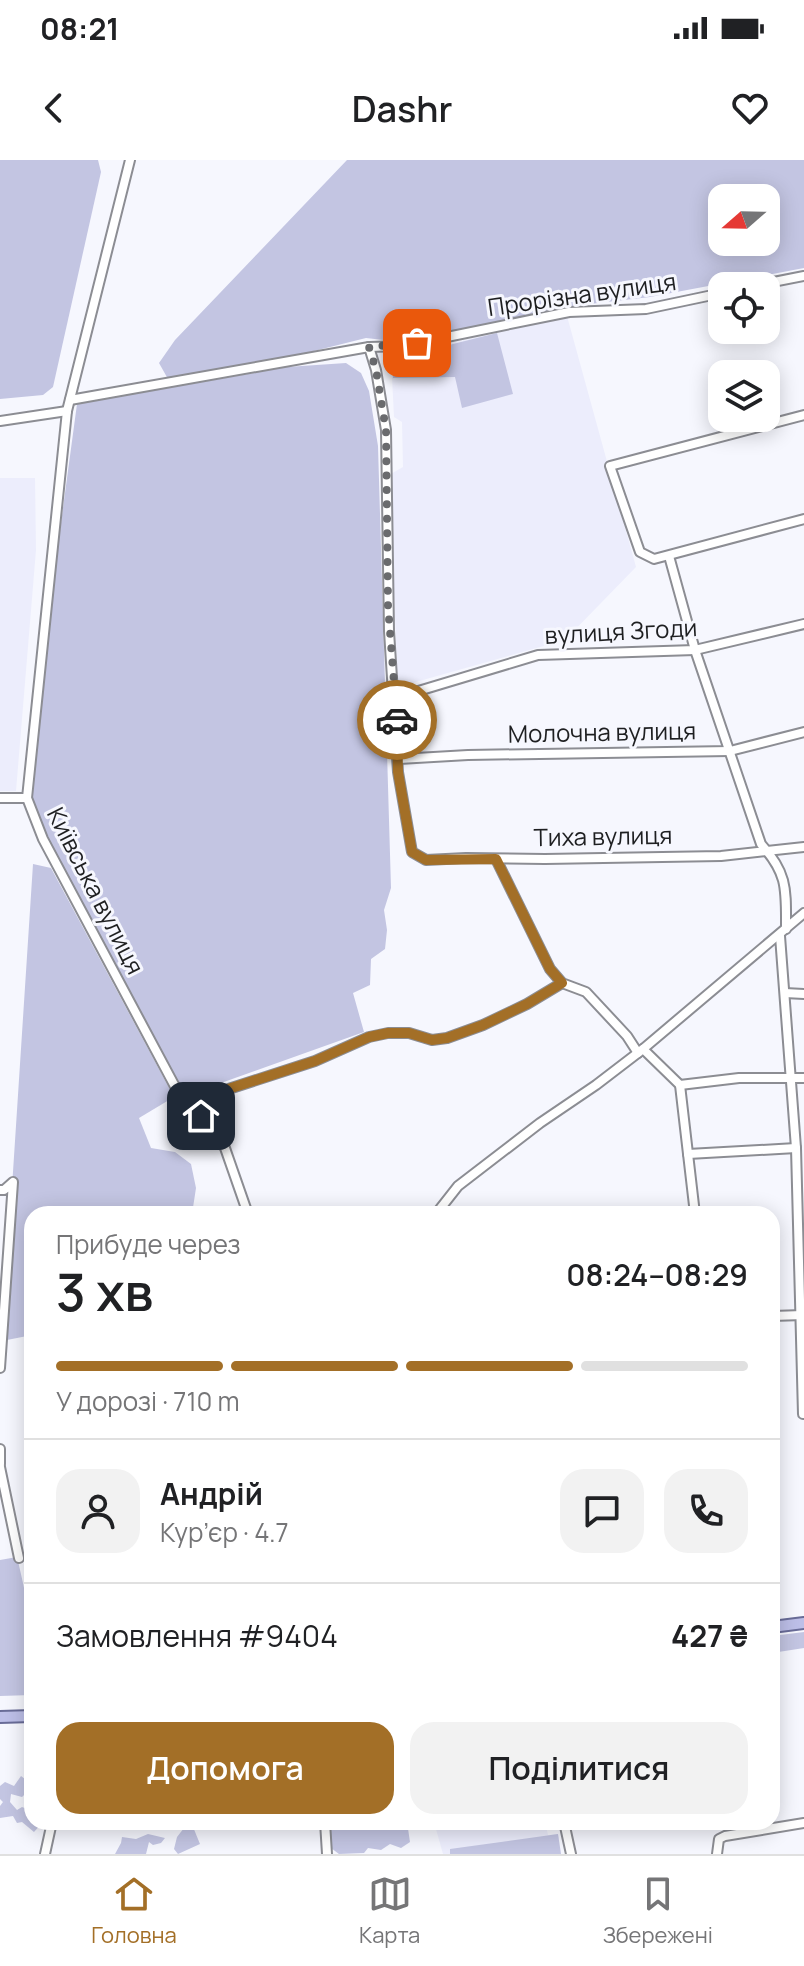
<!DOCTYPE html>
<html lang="uk">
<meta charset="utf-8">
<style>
:root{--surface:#fff;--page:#f2f2f2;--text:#202124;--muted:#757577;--line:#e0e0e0;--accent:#a36f27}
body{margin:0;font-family:Manrope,sans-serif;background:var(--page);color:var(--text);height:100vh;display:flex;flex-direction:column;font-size:30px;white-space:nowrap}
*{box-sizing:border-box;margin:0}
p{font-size:26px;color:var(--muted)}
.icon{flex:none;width:44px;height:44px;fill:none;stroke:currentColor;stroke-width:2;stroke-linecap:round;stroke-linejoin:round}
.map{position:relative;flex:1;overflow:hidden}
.details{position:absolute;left:24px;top:1046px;width:756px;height:624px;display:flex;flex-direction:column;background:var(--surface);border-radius:24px;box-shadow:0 4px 20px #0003}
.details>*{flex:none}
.needle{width:52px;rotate:250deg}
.buttons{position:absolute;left:708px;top:24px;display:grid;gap:16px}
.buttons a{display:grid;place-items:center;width:72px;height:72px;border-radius:16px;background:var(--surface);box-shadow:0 4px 20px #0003;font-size:40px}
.pin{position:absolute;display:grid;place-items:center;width:68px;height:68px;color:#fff;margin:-34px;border-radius:16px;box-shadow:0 4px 12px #0006}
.courier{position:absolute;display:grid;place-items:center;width:80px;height:80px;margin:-40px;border:6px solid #a36f27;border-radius:50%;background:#fff;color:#222;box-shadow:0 2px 10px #0007}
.head em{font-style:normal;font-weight:600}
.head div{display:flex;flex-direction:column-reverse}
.head{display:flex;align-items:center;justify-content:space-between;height:136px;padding:0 32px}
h1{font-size:52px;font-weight:600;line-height:60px}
.bar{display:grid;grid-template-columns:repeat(4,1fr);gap:12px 8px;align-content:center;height:96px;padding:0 32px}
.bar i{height:10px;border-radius:6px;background:var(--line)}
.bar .active{background:var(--accent)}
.bar p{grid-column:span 4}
.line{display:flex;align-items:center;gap:20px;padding:0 32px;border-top:2px solid var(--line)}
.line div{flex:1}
.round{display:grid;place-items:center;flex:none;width:84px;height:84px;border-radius:24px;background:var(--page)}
.primary-button{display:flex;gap:16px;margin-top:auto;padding:16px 32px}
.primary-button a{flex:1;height:92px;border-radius:24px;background:var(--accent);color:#fff;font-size:32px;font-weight:600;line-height:92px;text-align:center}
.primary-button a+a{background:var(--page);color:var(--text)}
.status{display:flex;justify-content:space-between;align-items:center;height:56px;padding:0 40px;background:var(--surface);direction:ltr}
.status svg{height:22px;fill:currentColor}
header{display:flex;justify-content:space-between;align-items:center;height:104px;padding:0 32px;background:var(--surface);font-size:36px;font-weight:600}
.menu{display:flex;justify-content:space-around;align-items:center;height:112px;border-top:2px solid var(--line);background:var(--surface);font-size:22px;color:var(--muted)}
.menu a{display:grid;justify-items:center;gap:4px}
.menu .active{color:var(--accent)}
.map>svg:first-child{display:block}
.built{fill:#ecedfc}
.green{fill:#c3c5e2;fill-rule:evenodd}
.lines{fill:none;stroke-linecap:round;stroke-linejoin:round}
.minor-casing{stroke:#8c8d93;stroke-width:12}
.major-casing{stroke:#696c98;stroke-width:14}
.minor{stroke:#fff;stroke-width:8}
.major{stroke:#bdbfe8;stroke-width:10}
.done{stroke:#6a6b6e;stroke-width:8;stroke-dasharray:0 14.4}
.route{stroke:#a36f27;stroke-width:10}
.labels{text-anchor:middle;stroke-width:6;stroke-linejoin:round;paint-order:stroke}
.street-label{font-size:24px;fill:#1e1f21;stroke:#f6f7fe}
</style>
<div class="status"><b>08:21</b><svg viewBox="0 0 49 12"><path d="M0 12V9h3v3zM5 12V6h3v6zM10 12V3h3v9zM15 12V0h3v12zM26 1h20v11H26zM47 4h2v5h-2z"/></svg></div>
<header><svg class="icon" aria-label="back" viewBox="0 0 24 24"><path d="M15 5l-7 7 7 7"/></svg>Dashr<svg class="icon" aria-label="heart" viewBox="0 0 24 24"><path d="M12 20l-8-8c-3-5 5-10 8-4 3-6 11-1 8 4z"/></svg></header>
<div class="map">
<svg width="804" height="1694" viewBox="0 0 804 1694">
<rect width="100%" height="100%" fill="#f6f7fe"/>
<g class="built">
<path d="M567,156L636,407L565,480L398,527L389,315L403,307L402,262L394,257L391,197Z"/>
<path d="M0,318H35L36,390L16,631H0Z"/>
<path d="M434,1662H545L548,1675L558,1674L561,1694H443Z"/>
</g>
<g class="green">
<path d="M0,0H98L101,12L53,227L43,235L0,239Z"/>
<path d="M347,0H804V108L650,137L564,147L401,182L366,178L286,198L168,219L159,203L175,180ZM722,38H766V82H722Z"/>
<path d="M497,173L513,234L462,248L455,217L393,218V199Z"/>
<path d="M346,203L361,213L369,231L378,286L391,728L384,750L387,770L385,789L371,799L370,825L353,833L364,872L221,923L179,934L27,638L28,608L77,244L287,207Z"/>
<path d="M33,704L51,708L174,937L139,958L151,988L175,992L191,1004L196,1028L192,1054H32V1175L2,1181Z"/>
<path d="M17,1397C22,1418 29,1449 32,1471C35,1492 32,1515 32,1535L0,1536V1400Z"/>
<path d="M804,1472V1488L772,1493V1476Z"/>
<path d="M21,1616L30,1623L31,1628L22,1637L11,1634L10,1642L17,1650L22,1647L32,1651V1662H43L34,1672L22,1662L17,1663L13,1656L0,1658V1646L3,1642L0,1639V1626L5,1622L14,1626Z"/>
<path d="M177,1662H191L200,1684L178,1694L174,1689L177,1677L184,1668Z"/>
<path d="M336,1662H344L349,1668L356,1666L368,1668L376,1662H407L410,1682L401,1688L390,1684L381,1690L368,1688L364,1693L339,1694L331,1688L330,1672Z"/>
<path d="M148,1674L165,1678L161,1683L153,1685L149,1682L146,1694H115L121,1683L122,1677L136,1679Z"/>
<path d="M558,1674L561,1694H450V1689Z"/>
</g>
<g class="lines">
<g class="minor-casing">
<g id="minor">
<path d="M130,0L67,251L27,638L43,679L179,934L201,956L225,988L248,1054"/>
<path d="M753,126L804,116"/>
<path d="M369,187L376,210L386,270L389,471L398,612L412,692L426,700L466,698L545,699L721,696L804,687"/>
<path d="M70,240L369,187L403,186L569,152L646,149L722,133"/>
<path d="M804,255L610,306L640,392L654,399L804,359"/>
<path d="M0,261L67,251"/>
<path d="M669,396L695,490L761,684C788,714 786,729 786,769"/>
<path d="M395,538L538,495L695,490L804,464"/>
<path d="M399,599L468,595L730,591L804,572"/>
<path d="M0,638H27"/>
<path d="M496,699L550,809L562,823L586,832L627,876L638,893"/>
<path d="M780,776L796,988L803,1254"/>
<path d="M785,833L804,834"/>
<path d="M643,889L680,925L695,1054"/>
<path d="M680,925L739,918H804"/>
<path d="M201,956L213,934L315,901L369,877L388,873H409L432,880L447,878L483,865L527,844L562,823"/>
<path d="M688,994L796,988"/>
<path d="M0,1030H4L13,1022L0,1208"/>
<path d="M436,1054L458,1026L540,963L596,925L643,889L804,753"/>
<path d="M772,1156L803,1155"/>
<path d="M0,1289V1304"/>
<path d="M0,1307L19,1398"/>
<path d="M325,1662L327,1694"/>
<path d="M564,1662L571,1694"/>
<path d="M45,1694L52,1662"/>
<path d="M717,1694L719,1679L725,1676L804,1663"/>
</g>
</g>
<g class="major-casing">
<g id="major">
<path d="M772,1467L804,1463"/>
<path d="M0,1557L32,1556"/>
</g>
</g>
<use href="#minor" class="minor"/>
<use href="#major" class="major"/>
</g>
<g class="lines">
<path class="done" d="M397,560L388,446L386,270L376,210L369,187L417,183"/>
<path class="route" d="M201,956L213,934L315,901L369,877L388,873H409L432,880L447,878L483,865L527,844L562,823L550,809L496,699L426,700L412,692L398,612L397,560"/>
</g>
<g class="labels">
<g class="street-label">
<text transform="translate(582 135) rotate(-8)" y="8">Прорізна вулиця</text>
<text transform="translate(621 472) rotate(-3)" y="8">вулиця Згоди</text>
<text transform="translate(602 573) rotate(-1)" y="8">Молочна вулиця</text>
<text transform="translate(603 677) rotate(-1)" y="8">Тиха вулиця</text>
<text transform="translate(95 731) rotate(63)" y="8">Київська вулиця</text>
</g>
</g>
</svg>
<div class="buttons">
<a><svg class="needle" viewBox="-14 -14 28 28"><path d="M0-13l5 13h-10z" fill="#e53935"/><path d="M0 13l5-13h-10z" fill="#757577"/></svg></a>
<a><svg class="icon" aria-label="locate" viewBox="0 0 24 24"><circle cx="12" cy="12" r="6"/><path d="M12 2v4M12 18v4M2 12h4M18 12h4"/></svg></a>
<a><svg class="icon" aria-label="layers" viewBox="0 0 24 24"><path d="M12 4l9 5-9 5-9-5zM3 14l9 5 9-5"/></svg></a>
</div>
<div class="pin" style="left:417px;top:183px;background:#ea580c"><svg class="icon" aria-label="bag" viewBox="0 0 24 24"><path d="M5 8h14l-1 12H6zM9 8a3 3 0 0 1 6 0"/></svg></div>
<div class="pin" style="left:201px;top:956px;background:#1f2937"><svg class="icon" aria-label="home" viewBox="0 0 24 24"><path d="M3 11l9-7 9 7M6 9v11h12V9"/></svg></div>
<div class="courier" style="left:397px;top:560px"><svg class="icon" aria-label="car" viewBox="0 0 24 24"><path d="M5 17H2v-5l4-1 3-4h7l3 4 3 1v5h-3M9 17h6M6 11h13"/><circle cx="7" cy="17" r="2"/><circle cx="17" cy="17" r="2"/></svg></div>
<section class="details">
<div class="head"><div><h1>3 хв</h1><p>Прибуде через</p></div><em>08:24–08:29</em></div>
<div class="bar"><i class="active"></i><i class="active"></i><i class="active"></i><i></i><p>У дорозі · 710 m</p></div>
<div class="line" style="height:144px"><a class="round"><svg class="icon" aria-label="person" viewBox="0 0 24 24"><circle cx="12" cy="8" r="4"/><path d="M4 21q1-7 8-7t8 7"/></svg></a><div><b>Андрій</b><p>Кур’єр · 4.7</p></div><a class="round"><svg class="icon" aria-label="chat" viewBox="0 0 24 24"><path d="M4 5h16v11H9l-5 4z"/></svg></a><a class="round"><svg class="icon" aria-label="phone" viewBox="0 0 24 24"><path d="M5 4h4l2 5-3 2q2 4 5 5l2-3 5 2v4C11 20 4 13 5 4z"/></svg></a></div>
<div class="line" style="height:104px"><div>Замовлення #9404</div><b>427 ₴</b></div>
<div class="primary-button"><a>Допомога</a><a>Поділитися</a></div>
</section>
</div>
<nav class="menu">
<a class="active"><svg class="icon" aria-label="home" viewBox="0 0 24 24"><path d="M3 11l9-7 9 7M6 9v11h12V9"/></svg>Головна</a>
<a><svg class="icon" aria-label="map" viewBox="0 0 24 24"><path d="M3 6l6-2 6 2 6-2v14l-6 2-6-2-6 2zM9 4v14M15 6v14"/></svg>Карта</a>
<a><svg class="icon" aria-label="saved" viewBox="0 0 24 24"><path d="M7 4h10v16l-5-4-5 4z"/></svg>Збережені</a>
</nav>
